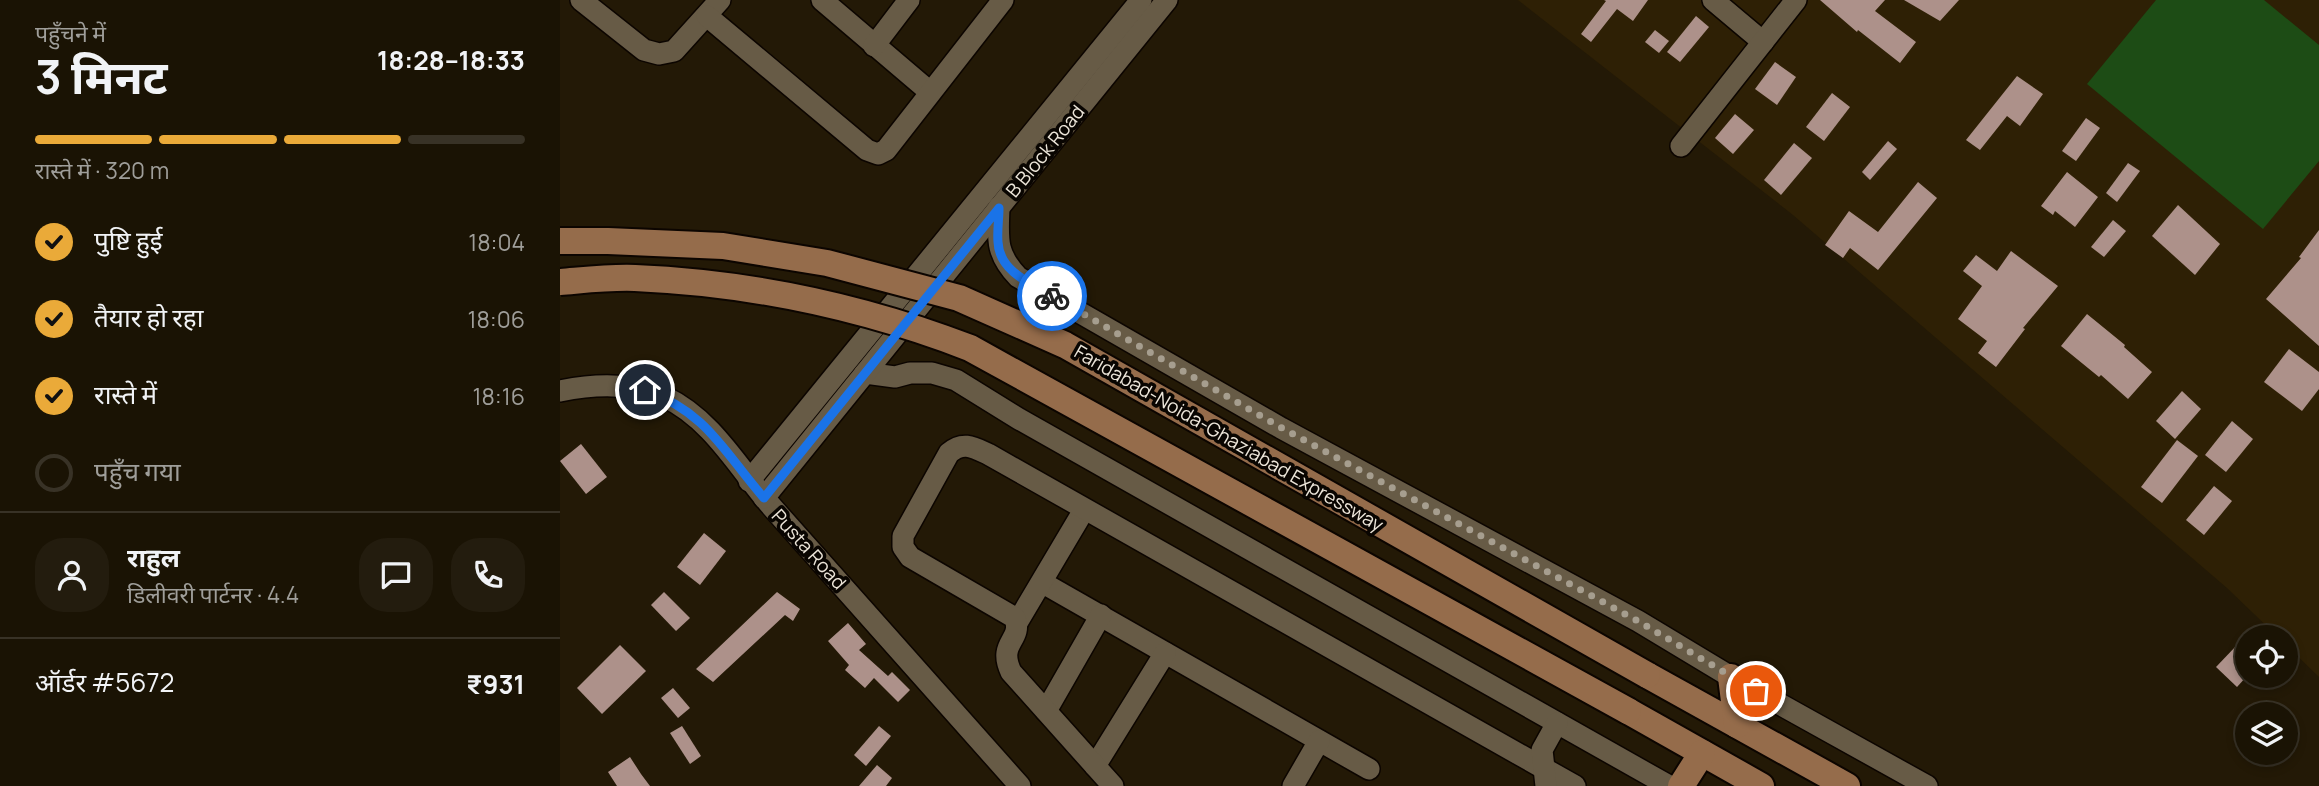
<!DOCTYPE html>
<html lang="hi">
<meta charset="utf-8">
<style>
:root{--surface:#1a1304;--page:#231c0e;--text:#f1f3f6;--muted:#9f9e9a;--line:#383226;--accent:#eaaa39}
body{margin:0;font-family:Manrope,"Noto Sans Devanagari",sans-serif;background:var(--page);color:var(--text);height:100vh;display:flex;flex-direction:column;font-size:26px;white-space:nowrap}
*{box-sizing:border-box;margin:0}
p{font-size:23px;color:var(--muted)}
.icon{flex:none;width:38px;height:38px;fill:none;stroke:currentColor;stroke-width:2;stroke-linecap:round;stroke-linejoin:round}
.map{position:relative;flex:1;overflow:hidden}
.panel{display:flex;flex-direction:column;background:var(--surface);width:560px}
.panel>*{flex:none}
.buttons{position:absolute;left:1675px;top:625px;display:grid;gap:14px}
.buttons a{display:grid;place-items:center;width:63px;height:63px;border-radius:50%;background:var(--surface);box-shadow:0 4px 10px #0003,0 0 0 2px var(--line);font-size:35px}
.pin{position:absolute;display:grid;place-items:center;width:60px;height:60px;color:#fff;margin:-30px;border:4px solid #fff;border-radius:50%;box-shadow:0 2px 7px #0007}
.courier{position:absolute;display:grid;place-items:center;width:70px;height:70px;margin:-35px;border:5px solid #1a73e8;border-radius:50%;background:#fff;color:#222;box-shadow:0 2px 9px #0007}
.head em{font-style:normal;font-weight:700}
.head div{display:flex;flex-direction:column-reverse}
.head{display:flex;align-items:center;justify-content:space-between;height:119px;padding:0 35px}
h1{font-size:46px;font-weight:700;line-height:52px}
.bar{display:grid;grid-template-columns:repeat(4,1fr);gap:10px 7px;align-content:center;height:84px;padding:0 35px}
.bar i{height:9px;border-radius:5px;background:var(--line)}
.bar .current{background:var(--accent)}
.bar p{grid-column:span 4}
.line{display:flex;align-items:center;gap:18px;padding:0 35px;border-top:2px solid var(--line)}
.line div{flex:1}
.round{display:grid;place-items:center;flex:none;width:74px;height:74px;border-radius:28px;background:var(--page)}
ol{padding:0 35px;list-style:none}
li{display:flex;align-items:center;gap:21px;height:77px}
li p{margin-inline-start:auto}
li .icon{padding:7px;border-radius:50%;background:var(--accent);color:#111;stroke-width:4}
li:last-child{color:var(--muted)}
li i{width:38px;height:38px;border:4px solid var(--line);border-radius:50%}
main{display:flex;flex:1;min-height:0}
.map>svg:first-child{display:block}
.built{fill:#2e2005}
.green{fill:#1d4c15}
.building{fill:#ad918a}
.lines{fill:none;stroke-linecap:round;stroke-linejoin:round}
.minor-casing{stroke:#0c0500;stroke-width:24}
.major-casing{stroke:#0c0500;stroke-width:30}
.minor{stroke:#675b46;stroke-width:21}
.major{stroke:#956c4b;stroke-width:26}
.major-bridge-casing{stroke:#0c0500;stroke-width:30;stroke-linecap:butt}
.major-bridge{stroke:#956c4b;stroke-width:26}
.done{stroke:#a69e8f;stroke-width:7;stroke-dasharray:0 12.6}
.route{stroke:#1a73e8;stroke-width:9}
.labels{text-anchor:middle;stroke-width:7;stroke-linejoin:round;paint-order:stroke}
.street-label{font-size:19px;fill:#ece5d9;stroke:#090501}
</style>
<main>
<section class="panel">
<div class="head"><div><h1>3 मिनट</h1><p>पहुँचने में</p></div><em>18:28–18:33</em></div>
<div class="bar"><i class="current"></i><i class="current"></i><i class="current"></i><i></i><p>रास्ते में · 320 m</p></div>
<ol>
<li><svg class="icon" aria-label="check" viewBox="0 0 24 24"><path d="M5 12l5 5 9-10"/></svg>पुष्टि हुई<p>18:04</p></li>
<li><svg class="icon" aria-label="check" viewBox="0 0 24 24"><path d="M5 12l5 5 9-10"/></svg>तैयार हो रहा<p>18:06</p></li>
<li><svg class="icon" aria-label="check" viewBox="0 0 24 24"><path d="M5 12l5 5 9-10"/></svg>रास्ते में<p>18:16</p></li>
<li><i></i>पहुँच गया</li>
</ol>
<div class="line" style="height:126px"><a class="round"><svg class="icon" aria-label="person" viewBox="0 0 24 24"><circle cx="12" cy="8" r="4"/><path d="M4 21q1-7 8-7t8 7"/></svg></a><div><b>राहुल</b><p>डिलीवरी पार्टनर · 4.4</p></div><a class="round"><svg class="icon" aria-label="chat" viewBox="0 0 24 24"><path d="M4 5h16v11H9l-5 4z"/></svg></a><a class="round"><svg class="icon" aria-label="phone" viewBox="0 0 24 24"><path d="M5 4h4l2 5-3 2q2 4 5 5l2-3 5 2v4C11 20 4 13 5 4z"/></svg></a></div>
<div class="line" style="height:91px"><div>ऑर्डर #5672</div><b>₹931</b></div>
</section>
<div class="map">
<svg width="1759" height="786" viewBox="0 0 1759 786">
<rect width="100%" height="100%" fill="#231906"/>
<path class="built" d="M958,0H1759V677L1726,645V637H1718L1667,588L1233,215Z"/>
<path class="green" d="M1596,0H1704L1759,45V161L1703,229L1527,84Z"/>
<g class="building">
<path d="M1044,0H1088L1073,21L1057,9L1031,42L1021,34L1046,1Z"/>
<path d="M1260,0H1325L1315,11L1356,42L1340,63L1298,30L1297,32Z"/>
<path d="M1344,0H1399L1380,21Z"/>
<path d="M1136,16L1149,27L1120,62L1107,52Z"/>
<path d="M1095,30L1109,41L1099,53L1085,42Z"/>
<path d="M1215,62L1236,77L1217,105L1195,89Z"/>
<path d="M1457,76L1483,94L1460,126L1447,116L1420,150L1406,140Z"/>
<path d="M1272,93L1290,107L1264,141L1246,127Z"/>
<path d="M1175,114L1194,130L1173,154L1155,138Z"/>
<path d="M1526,118L1540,128L1516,161L1502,151Z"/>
<path d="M1328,141L1337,149L1310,180L1302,172Z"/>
<path d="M1234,143L1252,158L1221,195L1204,180Z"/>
<path d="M1568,163L1580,171L1557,202L1546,193Z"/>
<path d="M1507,172L1538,197L1515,227L1495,211L1493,215L1481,206Z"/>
<path d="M1358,182L1377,198L1318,270L1290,248L1283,258L1265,245L1289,211L1318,232Z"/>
<path d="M1618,205L1660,244L1635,275L1592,236Z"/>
<path d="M1553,220L1566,231L1544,257L1531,247Z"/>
<path d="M1759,230V346L1706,299L1741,258L1739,257Z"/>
<path d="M1451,251L1498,286L1463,328L1465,329L1436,367L1418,353L1427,341L1398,319L1422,286L1403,271L1416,255L1437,271Z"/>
<path d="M1527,314L1565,345L1564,347L1592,372L1568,399L1541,375L1539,377L1501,346Z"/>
<path d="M1729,349L1759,372V389L1742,411L1704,382Z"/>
<path d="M1622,391L1641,409L1615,439L1596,421Z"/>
<path d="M1672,421L1693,439L1666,472L1645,455Z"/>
<path d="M1617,440L1638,456L1602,503L1581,487Z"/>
<path d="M21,444L47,477L26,494L0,461Z"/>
<path d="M1654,486L1672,501L1644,535L1626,520Z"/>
<path d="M144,533L166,551L140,585L117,567Z"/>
<path d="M104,592L130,618L116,631L91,605Z"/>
<path d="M217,592L240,609L233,621L225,615L153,682L136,669Z"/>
<path d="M288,623L306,644L299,650L328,676L332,672L350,690L338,702L314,678L305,688L285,670L289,665L268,641Z"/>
<path d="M60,645L86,671L42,714L17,688Z"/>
<path d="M1677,645L1687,655V676L1677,687L1656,667Z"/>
<path d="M113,688L130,708L118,718L101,698Z"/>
<path d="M122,726L141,756L130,764L110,733Z"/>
<path d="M319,726L331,736L306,766L294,755Z"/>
<path d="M70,757L81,774L90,786H57L48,772Z"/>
<path d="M317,765L332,778L326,786H299Z"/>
</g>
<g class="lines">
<g class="minor-casing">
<g id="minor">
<path d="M21,0L84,50L99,54L114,51L160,0"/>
<path d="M262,0L370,92"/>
<path d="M1153,0L1203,42"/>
<path d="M147,16L307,150L318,154L326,150L443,0"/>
<path d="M314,46L349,0"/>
<path d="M1121,146L1236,0"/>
<path d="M439,207C438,238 435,253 458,277L721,428L1078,621L1171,677L1367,786"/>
<path d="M305,373L335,377L350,373H372L396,380L459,419L1109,786"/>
<path d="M0,391C34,384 73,383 105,397C152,419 179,469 212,507C295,600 377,693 460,786"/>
<path d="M189,481L581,0"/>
<path d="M204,498L607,0"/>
<path d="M483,583L809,769"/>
<path d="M457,623L524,510"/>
<path d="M486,711L541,615"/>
<path d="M535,766L605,653"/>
<path d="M553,786L451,672C437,642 463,641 455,618L350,557L343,547V536L389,453C403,441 413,447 428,454L1015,786"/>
<path d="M733,786L759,741"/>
<path d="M986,786L982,750L997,723"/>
</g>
</g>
<g class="major-casing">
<g id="major">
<path d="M1087,675L1287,786"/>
<path d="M1171,677L1177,725"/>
<path d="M1068,711L1201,786"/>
<path d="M1121,786L1142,753"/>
</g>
</g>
<use href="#minor" class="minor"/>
<use href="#major" class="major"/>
<g class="major-bridge-casing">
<g id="major-bridge">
<path d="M0,241H48L163,246L267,263L399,298L505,345L1087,675"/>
<path d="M0,282C25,280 50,277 75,278C192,283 301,306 410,348L1068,711"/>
</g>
</g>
<use href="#major-bridge" class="major-bridge"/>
</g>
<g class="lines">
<path class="done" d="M492,296L722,428L1078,621L1196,691"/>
<path class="route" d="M85,390C148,413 163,451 204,498L439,208C439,219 437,231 438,242C439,271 471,284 492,296"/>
</g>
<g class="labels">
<g class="street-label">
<text transform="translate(485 151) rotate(-51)" y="7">B Block Road</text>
<text transform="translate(669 438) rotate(30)" y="7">Faridabad-Noida-Ghaziabad Expressway</text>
<text transform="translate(249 549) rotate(48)" y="7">Pusta Road</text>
</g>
</g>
</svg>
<div class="buttons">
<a><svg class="icon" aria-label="locate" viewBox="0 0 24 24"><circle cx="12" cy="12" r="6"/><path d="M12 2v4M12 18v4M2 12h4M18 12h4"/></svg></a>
<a><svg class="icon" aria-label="layers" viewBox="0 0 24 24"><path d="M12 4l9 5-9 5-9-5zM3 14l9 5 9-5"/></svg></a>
</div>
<div class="pin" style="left:1196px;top:691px;background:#ea580c"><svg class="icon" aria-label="bag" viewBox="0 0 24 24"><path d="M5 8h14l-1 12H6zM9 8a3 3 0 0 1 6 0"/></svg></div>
<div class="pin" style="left:85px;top:390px;background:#1f2937"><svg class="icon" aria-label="home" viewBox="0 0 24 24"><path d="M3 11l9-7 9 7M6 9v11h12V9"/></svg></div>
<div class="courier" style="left:492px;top:296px"><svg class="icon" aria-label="bike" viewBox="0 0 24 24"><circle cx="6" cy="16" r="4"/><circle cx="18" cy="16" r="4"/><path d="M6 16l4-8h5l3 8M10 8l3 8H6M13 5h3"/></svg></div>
</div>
</main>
